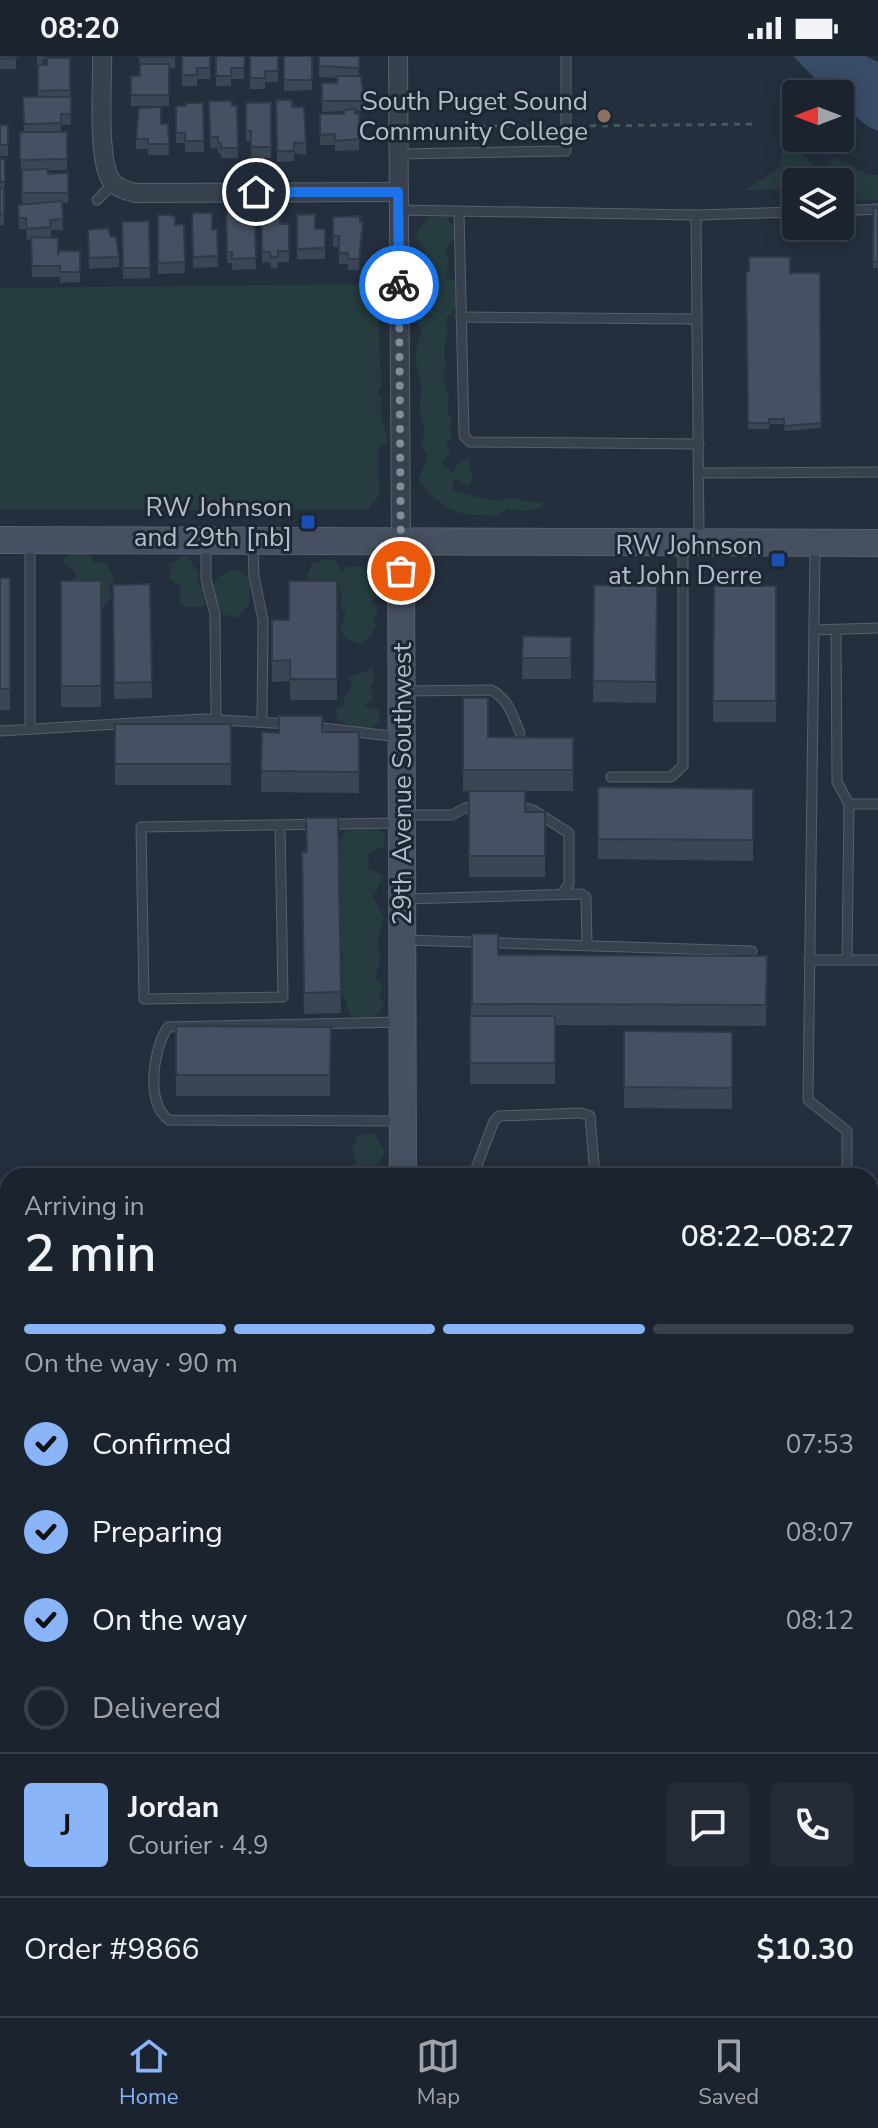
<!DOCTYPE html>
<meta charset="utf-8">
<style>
:root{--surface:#1b232e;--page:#242b36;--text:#f1f3f6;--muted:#a0a4aa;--line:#39404a;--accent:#8ab4f8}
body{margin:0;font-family:"Nunito Sans",sans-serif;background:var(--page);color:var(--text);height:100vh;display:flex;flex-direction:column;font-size:30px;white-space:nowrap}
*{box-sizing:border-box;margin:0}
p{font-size:26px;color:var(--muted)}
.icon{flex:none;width:44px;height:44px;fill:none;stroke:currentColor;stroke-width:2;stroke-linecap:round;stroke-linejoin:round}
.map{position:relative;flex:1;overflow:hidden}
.details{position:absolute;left:0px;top:1112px;width:878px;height:848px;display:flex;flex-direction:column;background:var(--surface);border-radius:24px 24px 0 0;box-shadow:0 4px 20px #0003,0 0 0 2px var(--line)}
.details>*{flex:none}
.needle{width:52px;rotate:270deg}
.fabs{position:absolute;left:782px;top:24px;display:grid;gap:16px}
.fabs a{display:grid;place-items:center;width:72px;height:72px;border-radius:8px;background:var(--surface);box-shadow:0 4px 20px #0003,0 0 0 2px var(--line);font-size:40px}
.pin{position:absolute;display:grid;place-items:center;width:68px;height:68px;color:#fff;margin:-34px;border:4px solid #fff;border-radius:50%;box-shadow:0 2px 8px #0007}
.courier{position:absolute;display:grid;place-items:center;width:80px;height:80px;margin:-40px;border:6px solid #1a73e8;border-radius:50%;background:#fff;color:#222;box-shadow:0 2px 10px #0007}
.head em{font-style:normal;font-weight:600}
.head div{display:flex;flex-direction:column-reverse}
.head{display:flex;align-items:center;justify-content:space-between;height:136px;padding:0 24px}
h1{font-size:52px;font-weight:600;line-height:60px}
.bar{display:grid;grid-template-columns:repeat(4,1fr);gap:12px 8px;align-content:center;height:96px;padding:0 24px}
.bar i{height:10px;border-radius:6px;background:var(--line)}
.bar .current{background:var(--accent)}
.bar p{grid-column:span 4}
.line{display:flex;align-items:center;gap:20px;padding:0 24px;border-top:2px solid var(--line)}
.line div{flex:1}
.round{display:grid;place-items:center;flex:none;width:84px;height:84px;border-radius:8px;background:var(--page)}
ol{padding:0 24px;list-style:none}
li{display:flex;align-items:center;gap:24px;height:88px}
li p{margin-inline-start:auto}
li .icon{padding:8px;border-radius:50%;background:var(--accent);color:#111;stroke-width:4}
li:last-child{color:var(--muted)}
li i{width:44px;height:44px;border:4px solid var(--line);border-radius:50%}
.status{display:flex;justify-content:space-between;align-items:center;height:56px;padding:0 40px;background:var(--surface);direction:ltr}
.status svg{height:22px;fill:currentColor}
.tabs{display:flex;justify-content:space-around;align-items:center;height:112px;border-top:2px solid var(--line);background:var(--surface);font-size:22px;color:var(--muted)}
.tabs a{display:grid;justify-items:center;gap:4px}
.tabs .current{color:var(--accent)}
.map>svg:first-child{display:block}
.green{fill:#263c3f}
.water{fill:#394c67}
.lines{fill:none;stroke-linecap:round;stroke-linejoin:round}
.lane-casing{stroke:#565f6c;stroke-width:11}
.street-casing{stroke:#565f6c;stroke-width:20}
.secondary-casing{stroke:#565f6c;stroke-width:28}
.path{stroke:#44595c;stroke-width:3;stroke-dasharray:6 6;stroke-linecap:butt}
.lane{stroke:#38414e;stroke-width:9}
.street{stroke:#38414e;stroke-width:18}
.secondary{stroke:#465061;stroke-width:26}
.wall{fill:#3b4654}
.shaded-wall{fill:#303945}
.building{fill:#455162;stroke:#303945;stroke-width:2}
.done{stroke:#828b98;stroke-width:8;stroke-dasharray:0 14.4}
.route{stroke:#1a73e8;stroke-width:10}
.education-dot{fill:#8d6e63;stroke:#1d2633;stroke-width:3}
.transit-dot{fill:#1a4fb4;stroke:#1d2633;stroke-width:3}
.labels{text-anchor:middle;stroke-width:6;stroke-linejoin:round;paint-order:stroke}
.poi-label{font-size:26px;fill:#b4bcc9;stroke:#1d2633;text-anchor:end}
.street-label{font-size:26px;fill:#b4bcc9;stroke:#1d2633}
</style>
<div class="status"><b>08:20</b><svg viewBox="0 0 49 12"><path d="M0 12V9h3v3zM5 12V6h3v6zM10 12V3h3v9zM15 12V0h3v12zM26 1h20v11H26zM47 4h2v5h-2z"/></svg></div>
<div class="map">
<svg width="878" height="1960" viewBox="0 0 878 1960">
<rect width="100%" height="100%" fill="#242f3e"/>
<g class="green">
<path d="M783,77C794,93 808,102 821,117L833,101L870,119H878V144L840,143V126H796V134H744C778,113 783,119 783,77Z"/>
<path d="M445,157L457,178L445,194L449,202L446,221L458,226L462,244L446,263C449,279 446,278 445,292C444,306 448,306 442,320L449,339L447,355L452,365L450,373L452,380L446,389L451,397L442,407L453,417L458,408L469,402L471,418L474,421L468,431L455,422L452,433L478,442L501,445L514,441L525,446H542V451L528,455L506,453L496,461C485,458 475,460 464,458C444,454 430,438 418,423L428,401L421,389C428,367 421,371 420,352C419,343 423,334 420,326C415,306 414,296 422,276L408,250L424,229L416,216L425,197L416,178L428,162Z"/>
<path d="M377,228L381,332L377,336L383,342C375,358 387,370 387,386L378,393L379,440L368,454H0V232Z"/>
<path d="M72,494L89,498L94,507H106L115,523L108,533L112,542L101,554H89L64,535L77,518L62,505Z"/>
<path d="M186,499L199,518L197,528L207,532L209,535L218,521L235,513L250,522L249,548L237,562L220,557L216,542L203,551H184L179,545L181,530L170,523L169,508Z"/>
<path d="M328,503L337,506L341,516L349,510L361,511L371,516L373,526L383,528L384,536L372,542V548L378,550L377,559L373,561L376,569L370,581L360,588L345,582L340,572L346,558L340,551L342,541L338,528L330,535L312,529L307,519L313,507Z"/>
<path d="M373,612L374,624L370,630L374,642L364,649L379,654V667L371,672L370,676L349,673L345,666L338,664L336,653L345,648L344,641L352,632L349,621Z"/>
<path d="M364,768L386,777L383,791L368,798L369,813L384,819L373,841L384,862L377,885L381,902L375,923L383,929L379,939L384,950L370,966L349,958L346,945L333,926L344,900L330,879L335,797L346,773Z"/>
<path d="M374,1077L385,1096L371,1120H346L356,1107L352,1093L357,1080Z"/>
</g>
<path class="water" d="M793,0H865L878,6V75L867,70L840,48V38H830Z"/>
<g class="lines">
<g class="lane-casing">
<g id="lane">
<path d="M398,98L566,95V0"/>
<path d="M97,144L114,127"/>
<path d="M398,154L696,159L796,156"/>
<path d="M840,155L878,153"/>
<path d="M459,156L464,380L470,386L699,388"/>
<path d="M696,159L699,482"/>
<path d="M461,261L697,263"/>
<path d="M699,417L878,416"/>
<path d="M30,488V673"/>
<path d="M206,488V523L215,558L216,663"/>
<path d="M253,489L254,520L263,564L262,665"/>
<path d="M815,490L808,1044L847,1075V1120"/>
<path d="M836,573L837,726L849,748H878"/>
<path d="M814,574L878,572"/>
<path d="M405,635L491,634C508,642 513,660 520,677"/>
<path d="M314,671L399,681"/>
<path d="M0,675L202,663L291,668"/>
<path d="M611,721H671L683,710V489"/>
<path d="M515,749L533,754L569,777V828L562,838"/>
<path d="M405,759H452L465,752L480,750"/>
<path d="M280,769L283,941L144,943L141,771L398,767"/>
<path d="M406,843L581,838L586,841L587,889"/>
<path d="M406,884L752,895"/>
<path d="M809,904H878"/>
<path d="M847,904L849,748"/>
<path d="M400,1065L169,1064C145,1048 153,992 168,971L401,966"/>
<path d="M473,1120L494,1065L499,1060L581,1057L590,1060L595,1120"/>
<path d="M870,1333H878"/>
<path d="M0,1394H8"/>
<path d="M0,1634H8"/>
<path d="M0,1857H8"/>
<path d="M39,1960V1952"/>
<path d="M236,1960V1952"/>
</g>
</g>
<g class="street-casing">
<g id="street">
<path d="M102,0C103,27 96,108 113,127C119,133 128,135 136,137L398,136"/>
<path d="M398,0L401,485"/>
<path d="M408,1960V1952"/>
</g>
</g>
<g class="secondary-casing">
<g id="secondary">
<path d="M0,484L878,487"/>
<path d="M401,485L403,1120"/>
<path d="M870,1556H878"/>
<path d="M0,1926H8"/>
</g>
</g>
<g class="path">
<path d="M419,70H554"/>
<path d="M578,70L758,68"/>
</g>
<use href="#lane" class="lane"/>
<use href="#street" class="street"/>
<use href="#secondary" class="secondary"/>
</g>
<g class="wall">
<path d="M0,0H21L16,1V13H0Z"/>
<path d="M37,0L70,2L71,69H61V76H67V114H48V118L68,117V147H62L63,174H51V182L58,198L80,195V226L60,227V221H32L31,183L27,184L26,173H19L18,149L33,148H22L20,76H24L23,41H38V9H47V3H43V9L37,8Z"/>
<path d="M134,0H175V12H169V50H131V20H140L139,1Z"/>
<path d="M182,0H211L210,23H197V30H182Z"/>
<path d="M216,0H245L244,23H231V30H216Z"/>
<path d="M250,0H279L278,26H265V33H250Z"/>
<path d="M284,0H312V34L284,35Z"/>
<path d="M319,0H359V20L364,45V55H355V58H359V94L335,95V89H320V58H344V55L322,56V27H337V22L319,21Z"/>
<path d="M276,44L292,51L306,88V99L294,97V105L277,106Z"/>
<path d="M209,45L232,50H237L238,102H221V97H218V92H210Z"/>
<path d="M271,46V102H251V85H246V47Z"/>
<path d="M203,47L204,96H185V87H176V50Z"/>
<path d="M161,68H168L169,99H148V93H136V83Z"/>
<rect x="0" y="69" width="8" height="31"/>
<path d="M0,103H5L4,169H0Z"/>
<rect x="873" y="152" width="5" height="60"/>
<path d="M226,156L246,165H255L256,213L232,214V207H227Z"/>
<path d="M192,157L212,174L217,173L218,211L193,212Z"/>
<path d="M158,159L175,169L184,168L185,217L158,218Z"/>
<path d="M261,159L280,168H289V206H278V212H271L270,206L262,207Z"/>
<path d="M297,159L315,173H325V203H297Z"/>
<path d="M333,161L360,166L363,177L359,214H348V208H339V191H333Z"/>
<path d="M149,165L150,222L123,223L122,166Z"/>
<path d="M88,174L119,201V211L89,213Z"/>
<path d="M746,216L820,217L821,372L784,375V368H769V373H748Z"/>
<rect x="0" y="522" width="10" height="132"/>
<rect x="61" y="525" width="40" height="126"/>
<path d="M337,525V644H290V625L272,626V564H289Z"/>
<path d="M150,528L152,642L114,643L113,529Z"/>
<path d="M594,529L657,530L656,647L593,646Z"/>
<path d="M714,530H776V666H713Z"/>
<path d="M523,580L571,581V623H522Z"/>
<path d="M463,642L488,681L573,682V735H525V756H545V821H469V735H463Z"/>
<rect x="115" y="668" width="116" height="61"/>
<path d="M262,676H359V737L261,736Z"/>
<path d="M598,731L753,733V805L598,803Z"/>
<path d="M338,762L341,957L304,958L302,796H307Z"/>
<path d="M472,878L498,899L767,900L766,970L555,969V1028H470Z"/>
<path d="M176,970L331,971L330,1040H176Z"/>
<path d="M624,975L732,976V1053L624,1052Z"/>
<rect x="0" y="1659" width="8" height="139"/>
<rect x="870" y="1761" width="8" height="141"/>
</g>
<path class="shaded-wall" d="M363,166V177L359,214V203Z"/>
<g class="building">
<path d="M0,0H16V2L0,3Z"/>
<rect x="139" y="0" width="36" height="1"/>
<path d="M182,0H210V12H197V19H182Z"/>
<path d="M216,0H245L244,12H231V20H216Z"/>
<path d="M250,0H278V15H265V22H250Z"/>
<rect x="284" y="0" width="28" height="24"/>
<path d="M319,0H359V12L319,10Z"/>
<path d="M47,2H70V34L38,35V9H47Z"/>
<path d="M140,8H169V39H131V20H140Z"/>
<path d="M337,20H361L364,45H322V27H337Z"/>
<path d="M23,41H71V58H61V67L24,68Z"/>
<path d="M276,44H292V51H304L306,88L294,86V95H277Z"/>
<path d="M209,45H232V50H237L238,92H221V87H218V81H210Z"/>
<path d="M271,46V91H251V75H246V47Z"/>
<path d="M186,47H203L204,85H185V77H176V50H186Z"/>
<path d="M161,51V68H168L169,88H148V83H136L139,52Z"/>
<path d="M355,53V58H359V83L335,85V78L320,79V58H344V54Z"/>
<rect x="0" y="69" width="8" height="20"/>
<path d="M20,76H67V103L20,104Z"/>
<rect x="0" y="103" width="5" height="23"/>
<path d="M48,113V118L68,117V137H22V114Z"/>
<rect x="0" y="132" width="4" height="26"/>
<path d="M62,145L63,163L50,164L51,171L27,173L26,162H19L18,149Z"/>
<rect x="873" y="152" width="5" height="54"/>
<path d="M246,155V165H255L256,202L232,203V196H227L226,156Z"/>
<path d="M192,157H212V174L217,173L218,200L193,201Z"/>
<path d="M315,158V173H325V192L297,193V159Z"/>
<path d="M158,159H171L175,161V169L184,168L185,206L158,207Z"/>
<path d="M261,159H280V168H289V195H278V201H271L270,196H262Z"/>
<path d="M360,160V166H363L359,203H348V197H339V180H333V161Z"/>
<path d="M149,165L150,212H123L122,166Z"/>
<path d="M108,172L111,181L116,180L119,201L89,202L88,174Z"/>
<path d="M31,181L58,182V198L60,195H80V216H60V210H32Z"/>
<path d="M749,201H790V217H820L821,367L784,370V363H769V367H748L746,216L749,215Z"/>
<rect x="0" y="522" width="10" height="111"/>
<rect x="61" y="525" width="40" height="105"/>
<path d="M289,525H337V623H290V604L272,605V564H289Z"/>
<path d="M150,528L152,626L114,627L113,529Z"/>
<path d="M594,529L657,530L656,626L593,625Z"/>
<path d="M714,530H776V645H713Z"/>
<path d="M523,580L571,581V602H522Z"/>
<path d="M463,642H488V681L573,682V714H463Z"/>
<path d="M279,660H322V676H359V716L261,715L262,676L279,677Z"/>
<rect x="115" y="668" width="116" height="40"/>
<path d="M598,731L753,733V784L598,783Z"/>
<path d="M469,735H525V756H545V800H469Z"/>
<path d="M306,762H338L341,936L304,937L302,796H307Z"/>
<path d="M472,878H498V899L767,900L766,949L472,948Z"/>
<rect x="470" y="960" width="85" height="47"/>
<path d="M176,970L331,971L330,1019H176Z"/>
<path d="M624,975L732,976V1032L624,1031Z"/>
<rect x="0" y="1659" width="8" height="118"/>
<rect x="870" y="1761" width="8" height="120"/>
<path d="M182,1955L306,1957V1960H181Z"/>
</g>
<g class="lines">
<path class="done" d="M399,229L401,515"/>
<path class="route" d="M256,136H398L399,229"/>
</g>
<circle class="education-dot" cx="604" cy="60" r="8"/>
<g class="transit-dot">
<rect x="300" y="458" width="16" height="16" rx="4"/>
<rect x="770" y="496" width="16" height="16" rx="4"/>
</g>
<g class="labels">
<g class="poi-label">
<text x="588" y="54">South Puget Sound<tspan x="588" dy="30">Community College</tspan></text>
<text x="292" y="460">RW Johnson<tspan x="292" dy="30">and 29th [nb]</tspan></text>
<text x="762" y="498">RW Johnson<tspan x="762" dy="30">at John Derre</tspan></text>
</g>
<g class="street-label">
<text transform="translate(402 728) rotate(-90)" y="9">29th Avenue Southwest</text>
</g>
</g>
</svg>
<div class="fabs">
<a><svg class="needle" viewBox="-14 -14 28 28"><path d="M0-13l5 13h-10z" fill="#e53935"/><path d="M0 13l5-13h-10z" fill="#a0a4aa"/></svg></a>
<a><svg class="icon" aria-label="layers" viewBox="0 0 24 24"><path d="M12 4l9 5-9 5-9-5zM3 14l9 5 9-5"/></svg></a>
</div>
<div class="pin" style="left:401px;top:515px;background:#ea580c"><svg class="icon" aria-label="bag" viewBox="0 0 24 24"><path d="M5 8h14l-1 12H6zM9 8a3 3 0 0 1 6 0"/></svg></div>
<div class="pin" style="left:256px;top:136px;background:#1f2937"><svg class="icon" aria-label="home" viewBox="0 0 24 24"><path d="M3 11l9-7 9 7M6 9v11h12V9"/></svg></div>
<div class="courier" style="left:399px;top:229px"><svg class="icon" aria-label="bike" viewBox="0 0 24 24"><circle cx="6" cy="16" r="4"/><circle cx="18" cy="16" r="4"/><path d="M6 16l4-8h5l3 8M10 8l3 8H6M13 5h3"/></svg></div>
<section class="details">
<div class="head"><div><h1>2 min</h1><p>Arriving in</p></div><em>08:22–08:27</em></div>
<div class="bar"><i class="current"></i><i class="current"></i><i class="current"></i><i></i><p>On the way · 90 m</p></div>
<ol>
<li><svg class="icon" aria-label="check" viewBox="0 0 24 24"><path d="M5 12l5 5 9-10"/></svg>Confirmed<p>07:53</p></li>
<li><svg class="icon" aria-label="check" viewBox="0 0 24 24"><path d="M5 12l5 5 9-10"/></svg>Preparing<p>08:07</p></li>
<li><svg class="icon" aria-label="check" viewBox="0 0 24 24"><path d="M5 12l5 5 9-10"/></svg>On the way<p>08:12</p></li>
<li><i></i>Delivered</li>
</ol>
<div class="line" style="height:144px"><b class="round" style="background:var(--accent);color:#111">J</b><div><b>Jordan</b><p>Courier · 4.9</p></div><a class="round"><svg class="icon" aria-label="chat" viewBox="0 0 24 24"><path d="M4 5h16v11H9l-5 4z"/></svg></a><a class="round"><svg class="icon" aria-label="phone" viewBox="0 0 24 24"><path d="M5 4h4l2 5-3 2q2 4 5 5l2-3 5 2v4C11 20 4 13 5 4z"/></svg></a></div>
<div class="line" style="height:104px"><div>Order #9866</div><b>$10.30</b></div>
</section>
</div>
<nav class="tabs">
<a class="current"><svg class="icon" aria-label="home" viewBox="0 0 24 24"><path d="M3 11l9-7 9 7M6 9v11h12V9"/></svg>Home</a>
<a><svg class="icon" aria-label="map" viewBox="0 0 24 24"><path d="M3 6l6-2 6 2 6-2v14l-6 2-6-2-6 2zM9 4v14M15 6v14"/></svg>Map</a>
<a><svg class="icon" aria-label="saved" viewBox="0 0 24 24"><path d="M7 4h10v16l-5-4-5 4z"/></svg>Saved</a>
</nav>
